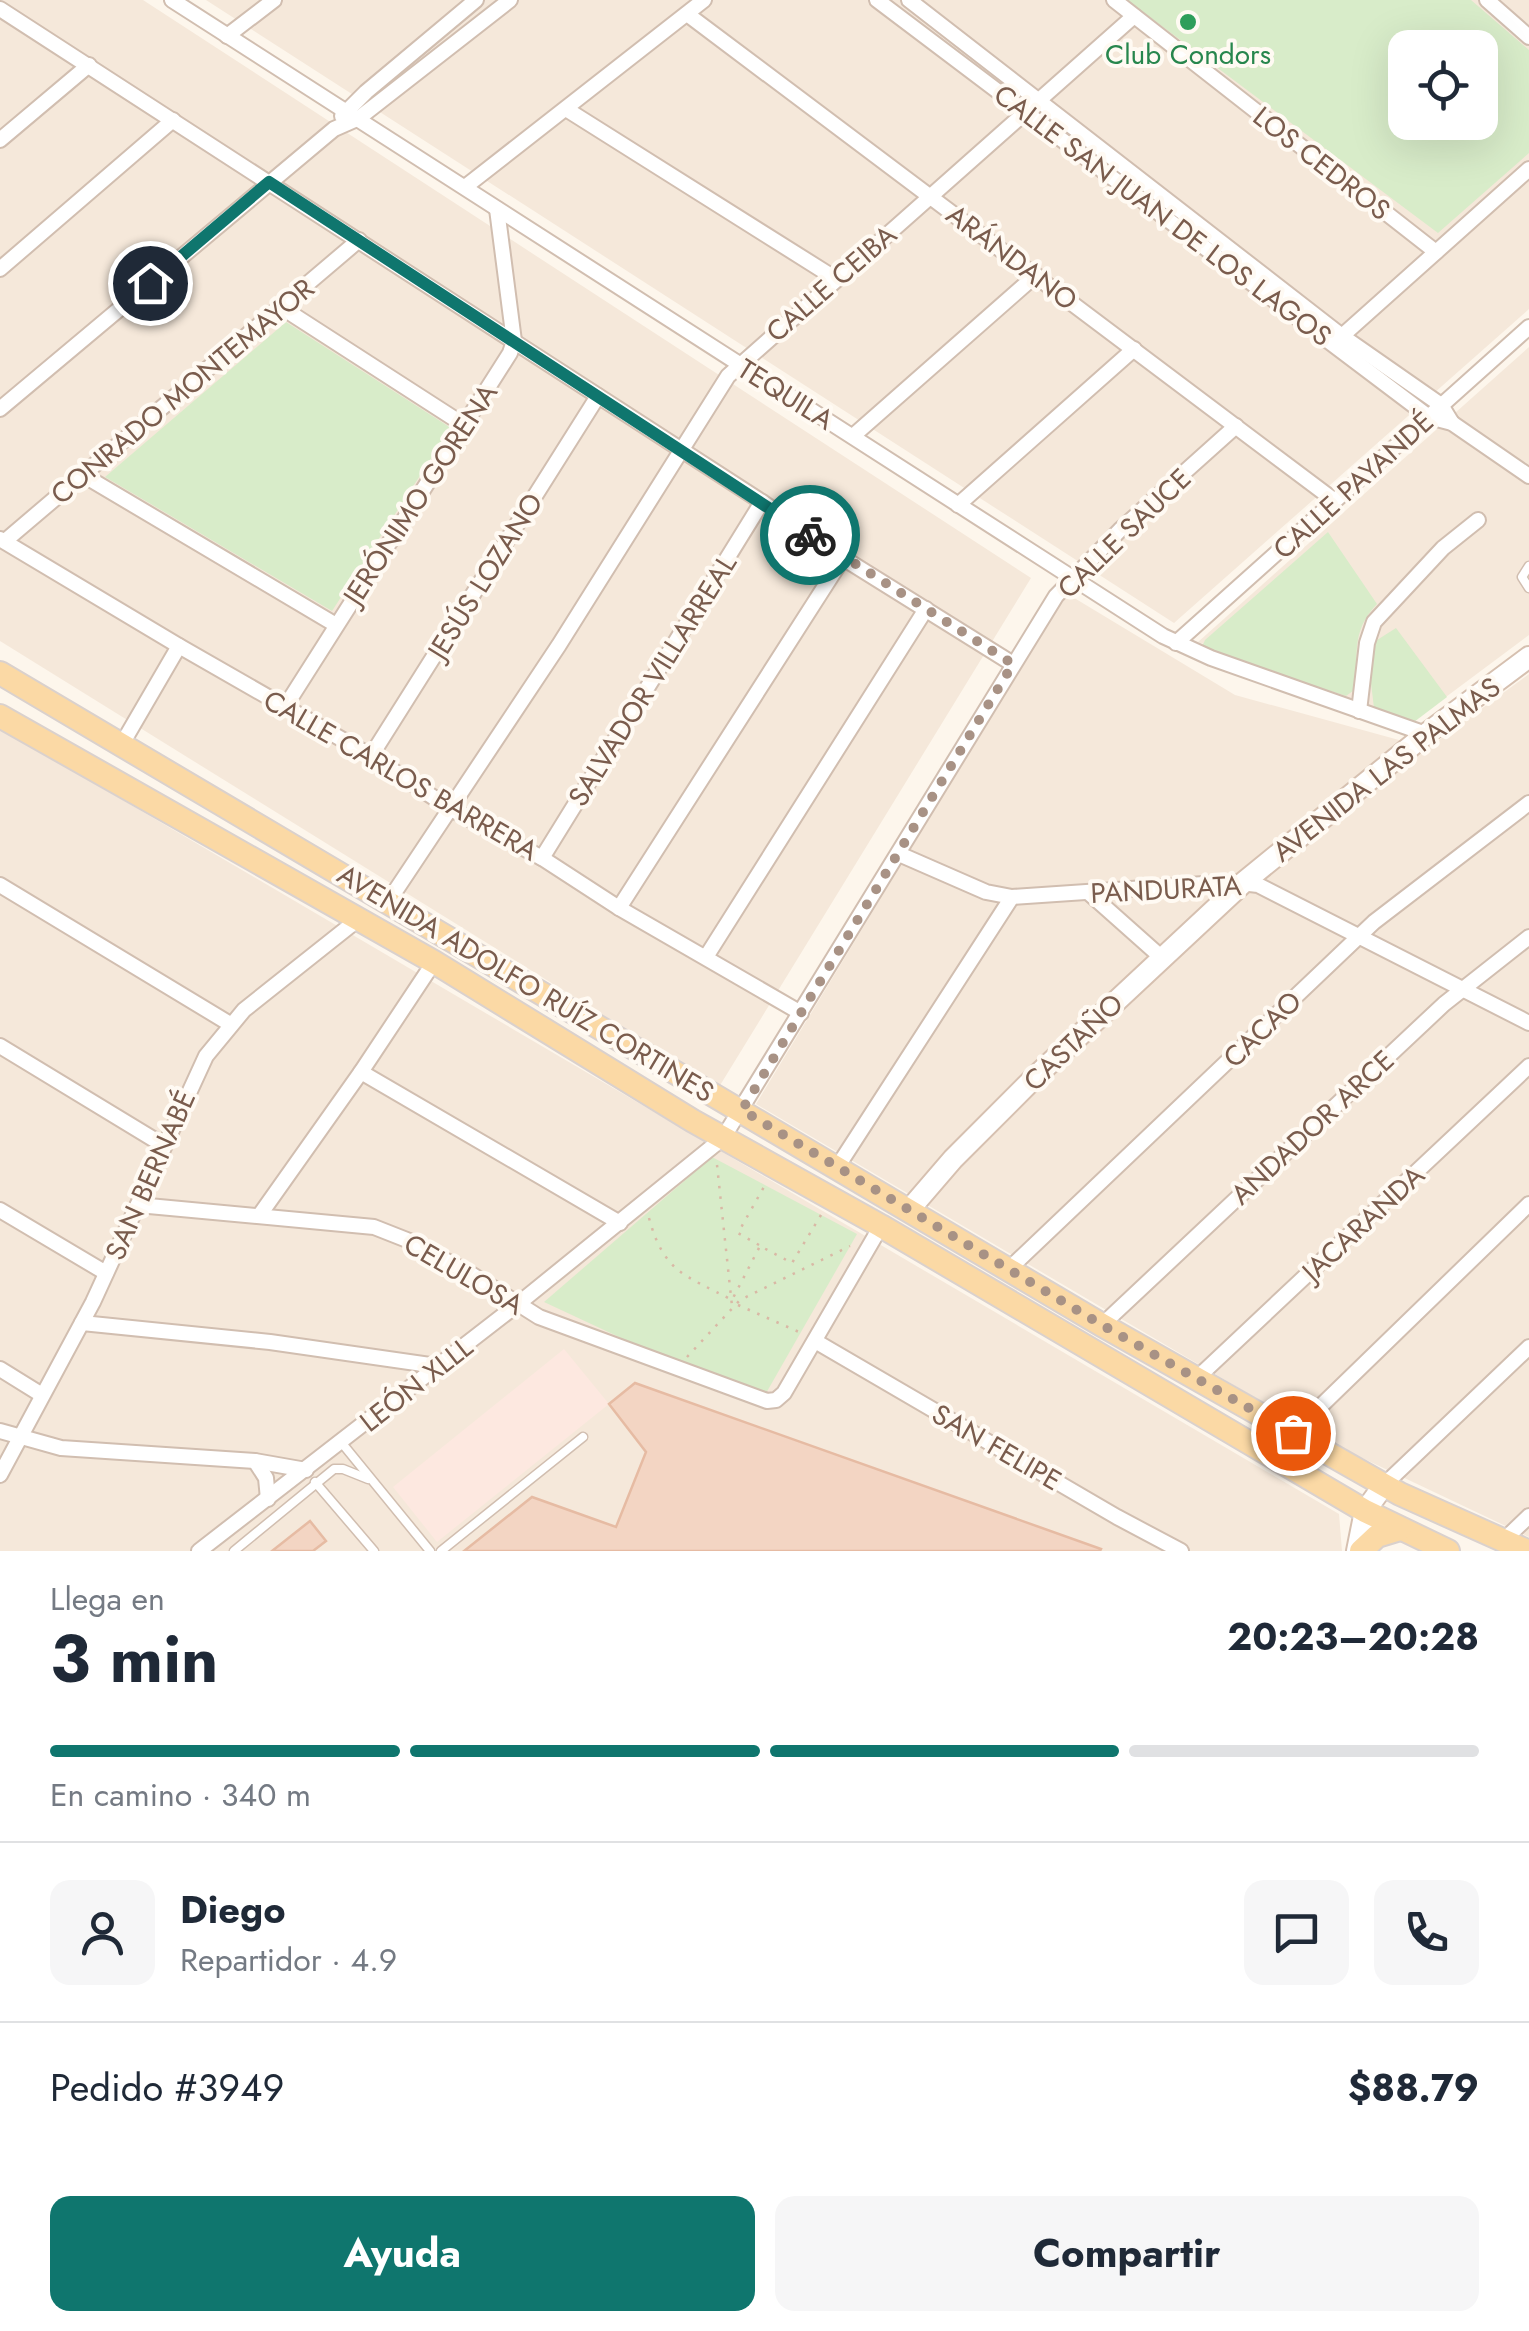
<!DOCTYPE html>
<html lang="es">
<meta charset="utf-8">
<style>
:root{--surface:#fff;--page:#f6f6f7;--text:#1f2937;--muted:#747a83;--line:#e0e1e3;--accent:#0f766e}
body{margin:0;font-family:Jost,sans-serif;background:var(--page);color:var(--text);height:100vh;display:flex;flex-direction:column;font-size:38px;white-space:nowrap}
*{box-sizing:border-box;margin:0}
p{font-size:32px;color:var(--muted)}
.icon{flex:none;width:55px;height:55px;fill:none;stroke:currentColor;stroke-width:2;stroke-linecap:round;stroke-linejoin:round}
.map{position:relative;height:1551px;overflow:hidden}
.drawer{display:flex;flex-direction:column;background:var(--surface);flex:1}
.drawer>*{flex:none}
.fabs{position:absolute;left:1388px;top:30px;display:grid;gap:20px}
.fabs a{display:grid;place-items:center;width:110px;height:110px;border-radius:20px;background:var(--surface);box-shadow:0 10px 40px #0002;font-size:50px}
.pin{position:absolute;display:grid;place-items:center;width:85px;height:85px;color:#fff;margin:-42px;border:5px solid #fff;border-radius:50%;box-shadow:0 2px 10px #0007}
.courier{position:absolute;display:grid;place-items:center;width:100px;height:100px;margin:-50px;border:8px solid #0f766e;border-radius:50%;background:#fff;color:#222;box-shadow:0 2px 12px #0007}
.headline em{font-style:normal;font-weight:700}
.headline div{display:flex;flex-direction:column-reverse}
.headline{display:flex;align-items:center;justify-content:space-between;height:170px;padding:0 50px}
h1{font-size:65px;font-weight:700;line-height:75px}
.bar{display:grid;grid-template-columns:repeat(4,1fr);gap:15px 10px;align-content:center;height:120px;padding:0 50px}
.bar i{height:12px;border-radius:8px;background:var(--line)}
.bar .on{background:var(--accent)}
.bar p{grid-column:span 4}
.line{display:flex;align-items:center;gap:25px;padding:0 50px;border-top:2px solid var(--line)}
.line div{flex:1}
.round{display:grid;place-items:center;flex:none;width:105px;height:105px;border-radius:20px;background:var(--page)}
.cta{display:flex;gap:20px;margin-top:auto;padding:20px 50px}
.cta a{flex:1;height:115px;border-radius:20px;background:var(--accent);color:#fff;font-size:40px;font-weight:700;line-height:115px;text-align:center}
.cta a+a{background:var(--page);color:var(--text)}
.map>svg:first-child{display:block}
.residential{fill:#f5e8da;fill-rule:evenodd}
.commercial{fill:#fde8e0}
.green{fill:#d8ecc9;fill-rule:evenodd}
.building{fill:#f3d5c3;stroke:#e6bba3;stroke-width:2.5}
.lines{fill:none;stroke-linecap:round;stroke-linejoin:round}
.lane-casing{stroke:#d1beb0;stroke-width:11}
.street-casing{stroke:#d1beb0;stroke-width:18}
.secondary-casing{stroke:#d6c0b0;stroke-width:24}
.primary-casing{stroke:#dad1cd;stroke-width:26}
.path{stroke:#d9b8a5;stroke-width:2.5;stroke-dasharray:2.5 8;stroke-linecap:butt}
.lane{stroke:#fff;stroke-width:8}
.street{stroke:#fff;stroke-width:14}
.secondary{stroke:#fff;stroke-width:20}
.primary{stroke:#fbd9a5;stroke-width:22}
.done{stroke:#a89285;stroke-width:10;stroke-dasharray:0 18}
.route{stroke:#0f766e;stroke-width:12}
.leisure-dot{fill:#2e9e5b;stroke:#fffaf3;stroke-width:4}
.labels{text-anchor:middle;stroke-width:8;stroke-linejoin:round;paint-order:stroke}
.leisure-label{font-size:28px;fill:#27864d;stroke:#fffaf3}
.street-label{font-size:28px;fill:#7a5c4d;stroke:#fffaf3}
</style>
<div class="map">
<svg width="1529" height="1551" viewBox="0 0 1529 1551">
<rect width="100%" height="100%" fill="#fdf6ec"/>
<g class="residential">
<path d="M0,0H143L1031,578L719,1087L0,641Z"/>
<path d="M206,0H1529V309L1174,623ZM1405,48H1480V122H1405Z"/>
<path d="M1529,347V635L1411,723L1198,642Z"/>
<path d="M1066,593L1235,695L1428,748L1529,674V1537L1339,1447L756,1104Z"/>
<path d="M0,728L1339,1514L1342,1551H0Z"/>
</g>
<path class="commercial" d="M564,1349L609,1404L437,1542L393,1487Z"/>
<g class="green">
<path d="M1127,0H1471L1529,50V153L1438,233ZM1405,48H1480V122H1405Z"/>
<path d="M286,322L451,428L332,611L105,477Z"/>
<path d="M1328,532L1377,604C1352,630 1357,653 1357,688L1346,696L1201,649L1205,640Z"/>
<path d="M1396,628L1447,697L1414,722L1374,708L1370,675L1374,642Z"/>
<path d="M712,1157L857,1234L765,1395L679,1365L544,1302Z"/>
</g>
<g class="building">
<path d="M635,1383L1101,1549L1100,1551H464L532,1497L616,1527L646,1452L609,1404Z"/>
<path d="M310,1521L326,1541L313,1551H272Z"/>
</g>
<g class="lines">
<g class="lane-casing">
<g id="lane">
<path d="M1529,566L1522,577L1529,588"/>
<path d="M341,1442L430,1551"/>
<path d="M315,1482L374,1551"/>
<path d="M234,1551L334,1469H343L368,1479"/>
<path d="M441,1551L583,1437"/>
</g>
</g>
<g class="street-casing">
<g id="street">
<path d="M172,0L1163,636L1211,658L1426,734"/>
<path d="M877,0L1429,417L1452,423L1529,476"/>
<path d="M909,0L1342,336L1441,405L1452,423"/>
<path d="M1114,0L1436,252"/>
<path d="M1487,0L1529,37"/>
<path d="M0,9L762,502L843,558L1013,664"/>
<path d="M687,14L1335,501"/>
<path d="M227,36L274,0"/>
<path d="M566,109L836,279"/>
<path d="M342,116L366,92L476,0"/>
<path d="M0,140L89,65"/>
<path d="M465,187L704,0"/>
<path d="M0,269L173,120"/>
<path d="M281,307L464,425"/>
<path d="M1342,336L1529,169"/>
<path d="M0,409L334,129L359,118L510,0"/>
<path d="M853,436L1036,275"/>
<path d="M83,475L336,625"/>
<path d="M958,505L1134,349"/>
<path d="M0,539L179,646L371,756L451,809L542,858L619,908L801,1013"/>
<path d="M5,541L359,240"/>
<path d="M1176,643L1529,327"/>
<path d="M285,707L510,353L514,341L497,209"/>
<path d="M1359,711L1367,643L1374,622L1443,548L1478,520"/>
<path d="M122,744L179,646"/>
<path d="M371,756L598,396"/>
<path d="M899,854L986,892L1012,897L1233,882L1258,885L1529,1023"/>
<path d="M542,858L762,502"/>
<path d="M0,885L230,1024"/>
<path d="M1089,893L1161,957"/>
<path d="M388,902L559,645L728,376L1134,16"/>
<path d="M619,908L843,558"/>
<path d="M706,957L926,609"/>
<path d="M0,1046L163,1145"/>
<path d="M361,1072L620,1223"/>
<path d="M838,1166L1012,897"/>
<path d="M138,1205L374,1227L407,1240L471,1274L539,1317L767,1401L776,1400L784,1393L881,1226"/>
<path d="M0,1210L106,1273"/>
<path d="M259,1216L361,1072L434,962"/>
<path d="M1009,1269L1374,922L1529,803"/>
<path d="M82,1323L270,1342L437,1366"/>
<path d="M1102,1325L1444,1004L1529,937"/>
<path d="M815,1341L1117,1517L1181,1551"/>
<path d="M0,1369L42,1395"/>
<path d="M1196,1379L1529,1066"/>
<path d="M0,1431L61,1448L255,1461L306,1470"/>
<path d="M1293,1433L1529,1204"/>
<path d="M255,1461L266,1478L268,1499"/>
<path d="M0,1475L93,1302L206,1056L244,1010L356,921"/>
<path d="M1384,1485L1529,1347"/>
<path d="M1503,1541L1529,1516"/>
<path d="M199,1551L518,1304L723,1138L1056,596L1120,530L1236,426"/>
</g>
</g>
<g class="secondary-casing">
<g id="secondary">
<path d="M910,1209L953,1159L1036,1076L1244,882L1426,734L1529,657"/>
<path d="M1357,1551L1365,1511L1384,1485"/>
</g>
</g>
<g class="primary-casing">
<g id="primary">
<path d="M0,673L1102,1325L1400,1494L1527,1551"/>
<path d="M0,716L434,962L693,1121L881,1226L1365,1511L1448,1551"/>
<path d="M1361,1551L1377,1536L1400,1529"/>
</g>
</g>
<g class="path">
<path d="M717,1165L732,1306"/>
<path d="M649,1218C664,1273 685,1275 732,1300L760,1246L792,1263L821,1215"/>
<path d="M759,1245L738,1233L765,1185"/>
<path d="M738,1305L799,1332"/>
<path d="M687,1357L740,1300L850,1246"/>
</g>
<use href="#lane" class="lane"/>
<use href="#street" class="street"/>
<use href="#secondary" class="secondary"/>
<use href="#primary" class="primary"/>
</g>
<g class="lines">
<path class="done" d="M810,535L1013,664L742,1110L1102,1325L1293,1433"/>
<path class="route" d="M150,283L269,182L810,535"/>
</g>
<circle class="leisure-dot" cx="1188" cy="22" r="10"/>
<g class="labels">
<g class="leisure-label">
<text x="1188" y="64">Club Condors</text>
</g>
<g class="street-label">
<text transform="translate(1322 163) rotate(38)" y="10">LOS CEDROS</text>
<text transform="translate(1163 215) rotate(37)" y="10">CALLE SAN JUAN DE LOS LAGOS</text>
<text transform="translate(1012 257) rotate(37)" y="10">ARÁNDANO</text>
<text transform="translate(831 283) rotate(-41)" y="10">CALLE CEIBA</text>
<text transform="translate(182 391) rotate(-40)" y="10">CONRADO MONTEMAYOR</text>
<text transform="translate(786 394) rotate(32)" y="10">TEQUILA</text>
<text transform="translate(1353 485) rotate(-42)" y="10">CALLE PAYANDÉ</text>
<text transform="translate(420 494) rotate(-57)" y="10">JERÓNIMO GORENA</text>
<text transform="translate(1124 533) rotate(-44)" y="10">CALLE SAUCE</text>
<text transform="translate(485 576) rotate(-58)" y="10">JESÚS LOZANO</text>
<text transform="translate(652 680) rotate(-58)" y="10">SALVADOR VILLARREAL</text>
<text transform="translate(1386 769) rotate(-38)" y="10">AVENIDA LAS PALMAS</text>
<text transform="translate(401 775) rotate(30)" y="10">CALLE CARLOS BARRERA</text>
<text transform="translate(1166 889) rotate(-3)" y="10">PANDURATA</text>
<text transform="translate(526 983) rotate(31)" y="10">AVENIDA ADOLFO RUÍZ CORTINES</text>
<text transform="translate(1262 1029) rotate(-44)" y="10">CACAO</text>
<text transform="translate(1073 1042) rotate(-44)" y="10">CASTAÑO</text>
<text transform="translate(1312 1127) rotate(-43)" y="10">ANDADOR ARCE</text>
<text transform="translate(150 1175) rotate(-66)" y="10">SAN BERNABÉ</text>
<text transform="translate(1363 1223) rotate(-43)" y="10">JACARANDA</text>
<text transform="translate(464 1274) rotate(30)" y="10">CELULOSA</text>
<text transform="translate(416 1384) rotate(-38)" y="10">LEÓN XLLL</text>
<text transform="translate(997 1447) rotate(30)" y="10">SAN FELIPE</text>
</g>
</g>
</svg>
<div class="fabs">
<a><svg class="icon" aria-label="locate" viewBox="0 0 24 24"><circle cx="12" cy="12" r="6"/><path d="M12 2v4M12 18v4M2 12h4M18 12h4"/></svg></a>
</div>
<div class="pin" style="left:1293px;top:1433px;background:#ea580c"><svg class="icon" aria-label="bag" viewBox="0 0 24 24"><path d="M5 8h14l-1 12H6zM9 8a3 3 0 0 1 6 0"/></svg></div>
<div class="pin" style="left:150px;top:283px;background:#1f2937"><svg class="icon" aria-label="home" viewBox="0 0 24 24"><path d="M3 11l9-7 9 7M6 9v11h12V9"/></svg></div>
<div class="courier" style="left:810px;top:535px"><svg class="icon" aria-label="bike" viewBox="0 0 24 24"><circle cx="6" cy="16" r="4"/><circle cx="18" cy="16" r="4"/><path d="M6 16l4-8h5l3 8M10 8l3 8H6M13 5h3"/></svg></div>
</div>
<section class="drawer">
<div class="headline"><div><h1>3 min</h1><p>Llega en</p></div><em>20:23–20:28</em></div>
<div class="bar"><i class="on"></i><i class="on"></i><i class="on"></i><i></i><p>En camino · 340 m</p></div>
<div class="line" style="height:180px"><a class="round"><svg class="icon" aria-label="person" viewBox="0 0 24 24"><circle cx="12" cy="8" r="4"/><path d="M4 21q1-7 8-7t8 7"/></svg></a><div><b>Diego</b><p>Repartidor · 4.9</p></div><a class="round"><svg class="icon" aria-label="chat" viewBox="0 0 24 24"><path d="M4 5h16v11H9l-5 4z"/></svg></a><a class="round"><svg class="icon" aria-label="phone" viewBox="0 0 24 24"><path d="M5 4h4l2 5-3 2q2 4 5 5l2-3 5 2v4C11 20 4 13 5 4z"/></svg></a></div>
<div class="line" style="height:130px"><div>Pedido #3949</div><b>$88.79</b></div>
<div class="cta"><a>Ayuda</a><a>Compartir</a></div>
</section>
